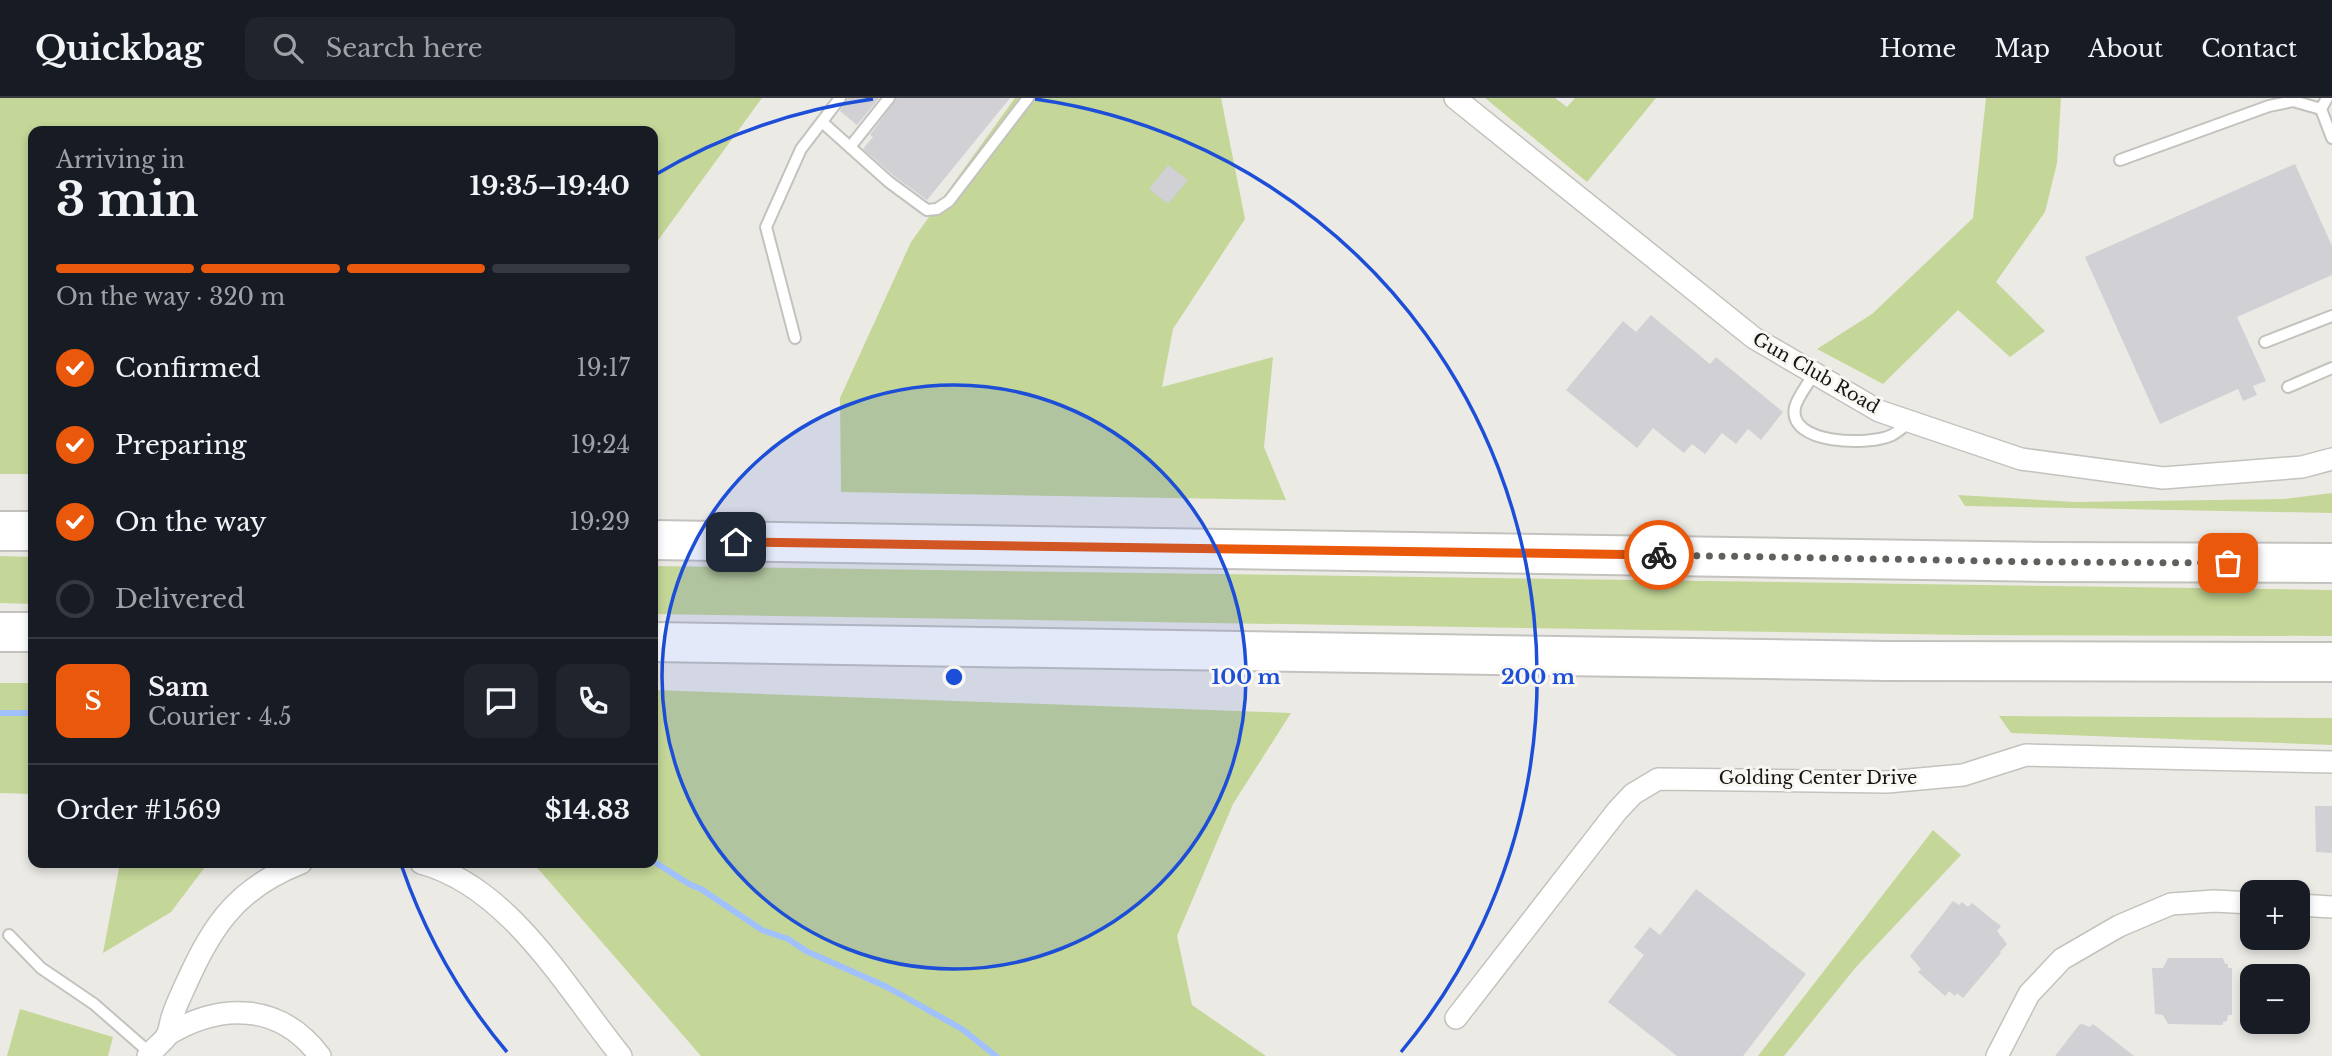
<!DOCTYPE html>
<meta charset="utf-8">
<style>
:root{--surface:#171b24;--page:#20242c;--text:#f1f3f6;--muted:#9ea1a6;--line:#363941;--accent:#ea580c}
body{margin:0;font-family:"Libre Baskerville",serif;background:var(--page);color:var(--text);height:100vh;display:flex;flex-direction:column;font-size:26px;white-space:nowrap}
*{box-sizing:border-box;margin:0}
p{font-size:23px;color:var(--muted)}
.icon{flex:none;width:38px;height:38px;fill:none;stroke:currentColor;stroke-width:2;stroke-linecap:round;stroke-linejoin:round}
.map{position:relative;flex:1;overflow:hidden}
.panel{position:absolute;left:28px;top:28px;width:630px;height:742px;display:flex;flex-direction:column;background:var(--surface);border-radius:14px;box-shadow:0 4px 10px #0003}
.panel>*{flex:none}
.controls{position:absolute;left:2240px;top:782px;display:grid;gap:14px}
.controls a{display:grid;place-items:center;width:70px;height:70px;border-radius:14px;background:var(--surface);box-shadow:0 4px 10px #0003;font-size:35px}
.pin{position:absolute;display:grid;place-items:center;width:60px;height:60px;color:#fff;margin:-30px;border-radius:14px;box-shadow:0 4px 10px #0006}
.courier{position:absolute;display:grid;place-items:center;width:70px;height:70px;margin:-35px;border:5px solid #ea580c;border-radius:50%;background:#fff;color:#222;box-shadow:0 2px 9px #0007}
.headline em{font-style:normal;font-weight:700}
.headline div{display:flex;flex-direction:column-reverse}
.headline{display:flex;align-items:center;justify-content:space-between;height:119px;padding:0 28px}
h1{font-size:46px;font-weight:700;line-height:52px}
.bar{display:grid;grid-template-columns:repeat(4,1fr);gap:10px 7px;align-content:center;height:84px;padding:0 28px}
.bar i{height:9px;border-radius:5px;background:var(--line)}
.bar .current{background:var(--accent)}
.bar p{grid-column:span 4}
.line{display:flex;align-items:center;gap:18px;padding:0 28px;border-top:2px solid var(--line)}
.line div{flex:1}
.round{display:grid;place-items:center;flex:none;width:74px;height:74px;border-radius:14px;background:var(--page)}
ol{padding:0 28px;list-style:none}
li{display:flex;align-items:center;gap:21px;height:77px}
li p{margin-inline-start:auto}
li .icon{padding:7px;border-radius:50%;background:var(--accent);color:#fff;stroke-width:4}
li:last-child{color:var(--muted)}
li i{width:38px;height:38px;border:4px solid var(--line);border-radius:50%}
header{display:flex;align-items:center;gap:42px;box-sizing:border-box;height:98px;padding:0 35px;background:var(--surface);border-bottom:2px solid var(--line)}
header strong{font-size:33px}
nav{display:flex;gap:38px;margin-inline-start:auto;font-size:24px}
.search{width:490px;height:63px;background:var(--page);display:flex;align-items:center;gap:18px;box-sizing:border-box;padding:0 24px;border-radius:14px;color:var(--muted);font-size:26px}
.map>svg:first-child{display:block}
.green{fill:#c4d698}
.lines{fill:none;stroke-linecap:round;stroke-linejoin:round}
.stream{stroke:#a1c1fd;stroke-width:6}
.building{fill:#d1d0d5}
.lane-casing{stroke:#c4c2be;stroke-width:14}
.street-casing{stroke:#c4c2be;stroke-width:24}
.highway-casing{stroke:#c4c2be;stroke-width:42}
.lane{stroke:#fff;stroke-width:10}
.street{stroke:#fff;stroke-width:21}
.highway{stroke:#fff;stroke-width:38}
.done{stroke:#61605c;stroke-width:7;stroke-dasharray:0 12.6}
.route{stroke:#ea580c;stroke-width:9}
.ring{fill:none;stroke:#1d4ed8;stroke-width:3.5}
.labels{text-anchor:middle;stroke-width:6;stroke-linejoin:round;paint-order:stroke}
.street-label{font-size:18px;fill:#161513;stroke:#f9f7f2}
.centre{fill:#1d4ed8;stroke:#f9f7f2;stroke-width:3.5}
.ring-label{font-size:21px;text-anchor:middle;font-weight:bold;fill:#1d4ed8;stroke:#f9f7f2;stroke-width:6;stroke-linejoin:round;paint-order:stroke}
</style>
<header>
<strong>Quickbag</strong>
<div class="search"><svg class="icon" aria-label="search" viewBox="0 0 24 24"><circle cx="10" cy="10" r="6"/><path d="M15 15l6 6"/></svg>Search here</div>
<nav><a>Home</a><a>Map</a><a>About</a><a>Contact</a></nav>
</header>
<div class="map">
<svg width="2332" height="958" viewBox="0 0 2332 958">
<rect width="100%" height="100%" fill="#eceae5"/>
<g class="green">
<path d="M0,0H762L653,149V33H33V376H0Z"/>
<path d="M1015,0H1221L1245,121L1173,231L1162,289L1273,259L1264,349L1286,402L841,394L840,300L911,144Z"/>
<path d="M1485,0H1555L1567,9L1575,0H1656L1587,84Z"/>
<path d="M1986,0H2061L2057,65L2045,114L1996,184L2045,233L2010,259L1958,212L1883,286L1817,251L1872,216L1973,120Z"/>
<path d="M2332,395V415L1965,408L1958,397L2075,404L2285,401Z"/>
<path d="M0,458L33,459V506L0,505Z"/>
<path d="M653,468L2332,492V538L1968,537L653,516Z"/>
<path d="M0,585H33V696L0,695Z"/>
<path d="M653,592L1291,615L1233,706L1177,838L1192,907L1266,958H701L533,765H653Z"/>
<path d="M1999,618L2332,620V647L2011,635Z"/>
<path d="M1933,732L1961,757L1856,869L1784,958H1758Z"/>
<path d="M120,765H208L171,814L103,855Z"/>
<path d="M20,911L113,939L108,958H7Z"/>
</g>
<g class="lines">
<g class="stream">
<path d="M0,615H33"/>
<path d="M653,763L689,786L701,791L762,832L788,841L806,853L887,889L962,931L996,958"/>
</g>
</g>
<g class="building">
<path d="M848,0H879L857,27L840,13Z"/>
<path d="M897,0H1010L927,102L894,78L863,51L873,39L870,37Z"/>
<path d="M2295,66L2332,148V177L2237,219L2266,283L2253,288L2257,297L2243,303L2238,291L2160,326L2085,159Z"/>
<path d="M1168,67L1188,82L1168,106L1149,91Z"/>
<path d="M1651,217L1710,266L1716,259L1783,314L1761,342L1748,331L1736,346L1722,335L1705,356L1692,346L1684,355L1653,330L1637,350L1566,292L1623,223L1636,234Z"/>
<path d="M2315,708H2332V755L2316,754Z"/>
<path d="M1696,791L1806,876L1743,958H1677L1608,904L1644,857L1634,849L1650,829L1660,837Z"/>
<path d="M1953,803L1959,807L1962,804L1968,809L1972,805L1988,818L2001,828L1997,833L2007,846L2000,854L2001,855L1963,900L1957,895L1955,898L1949,893L1945,898L1918,874L1921,871L1910,858Z"/>
<path d="M2168,860H2223L2225,866H2228V870H2232V917H2228L2227,923L2223,924V927L2168,926L2163,917L2155,916L2152,870H2163Z"/>
<path d="M2082,926L2090,929L2093,926L2134,958H2055L2079,927Z"/>
</g>
<g class="lines">
<g class="lane-casing">
<g id="lane">
<path d="M2327,0L2321,11L2332,40"/>
<path d="M822,24L889,84L927,112L937,111L949,103L1028,0"/>
<path d="M850,49L889,0"/>
<path d="M2120,62L2269,8L2293,3L2321,11"/>
<path d="M795,240L766,129L801,51L840,0"/>
<path d="M2265,244L2332,218"/>
<path d="M1814,275C1809,285 1798,298 1795,309C1787,347 1870,348 1892,337C1898,334 1904,328 1910,324"/>
<path d="M2288,289L2332,270"/>
<path d="M9,837L41,870L94,906L150,955"/>
</g>
</g>
<g class="street-casing">
<g id="street">
<path d="M1455,0L1754,240L1879,313L2021,361L2163,380L2302,369L2332,361"/>
<path d="M421,765C510,789 566,890 621,958"/>
<path d="M2298,807L2332,809"/>
<path d="M1456,920L1617,713L1633,696L1658,681L1887,684L1963,677L2026,657L2332,664"/>
<path d="M167,937C221,904 280,905 320,958"/>
<path d="M148,958C153,951 162,945 167,938C170,932 170,924 173,917C175,910 178,904 181,897C210,832 232,792 301,765"/>
<path d="M1997,958L2029,896L2062,861L2119,828L2171,806L2214,803L2252,805"/>
</g>
</g>
<g class="highway-casing">
<g id="highway">
<path d="M0,433H33"/>
<path d="M653,442L2045,464L2332,465"/>
<path d="M0,534H33"/>
<path d="M653,544L1886,563L2332,564"/>
</g>
</g>
<use href="#lane" class="lane"/>
<use href="#street" class="street"/>
<use href="#highway" class="highway"/>
</g>
<g class="lines">
<path class="done" d="M1659,457L2045,464L2228,465"/>
<path class="route" d="M736,444L1659,457"/>
</g>
<circle cx="954" cy="579" r="292" fill="#1d4ed8" fill-opacity=".12"/>
<g class="ring">
<circle cx="954" cy="579" r="292"/>
<path d="M507 954A584 584 0 0 1 402 769M653 78A584 584 0 0 1 873 1M1035 1A584 584 0 0 1 1401 954"/>
</g>
<g class="labels">
<g class="street-label">
<text transform="translate(1816 275) rotate(30)" y="6">Gun Club Road</text>
<text x="1818" y="686">Golding Center Drive</text>
</g>
</g>
<circle cx="954" cy="579" r="10" class="centre"/>
<g class="ring-label">
<text x="1246" y="586">100 m</text>
<text x="1538" y="586">200 m</text>
</g>
</svg>
<div class="controls">
<a>+</a>
<a>−</a>
</div>
<div class="pin" style="left:2228px;top:465px;background:#ea580c"><svg class="icon" aria-label="bag" viewBox="0 0 24 24"><path d="M5 8h14l-1 12H6zM9 8a3 3 0 0 1 6 0"/></svg></div>
<div class="pin" style="left:736px;top:444px;background:#1f2937"><svg class="icon" aria-label="home" viewBox="0 0 24 24"><path d="M3 11l9-7 9 7M6 9v11h12V9"/></svg></div>
<div class="courier" style="left:1659px;top:457px"><svg class="icon" aria-label="bike" viewBox="0 0 24 24"><circle cx="6" cy="16" r="4"/><circle cx="18" cy="16" r="4"/><path d="M6 16l4-8h5l3 8M10 8l3 8H6M13 5h3"/></svg></div>
<section class="panel">
<div class="headline"><div><h1>3 min</h1><p>Arriving in</p></div><em>19:35–19:40</em></div>
<div class="bar"><i class="current"></i><i class="current"></i><i class="current"></i><i></i><p>On the way · 320 m</p></div>
<ol>
<li><svg class="icon" aria-label="check" viewBox="0 0 24 24"><path d="M5 12l5 5 9-10"/></svg>Confirmed<p>19:17</p></li>
<li><svg class="icon" aria-label="check" viewBox="0 0 24 24"><path d="M5 12l5 5 9-10"/></svg>Preparing<p>19:24</p></li>
<li><svg class="icon" aria-label="check" viewBox="0 0 24 24"><path d="M5 12l5 5 9-10"/></svg>On the way<p>19:29</p></li>
<li><i></i>Delivered</li>
</ol>
<div class="line" style="height:126px"><b class="round" style="background:var(--accent);color:#fff">S</b><div><b>Sam</b><p>Courier · 4.5</p></div><a class="round"><svg class="icon" aria-label="chat" viewBox="0 0 24 24"><path d="M4 5h16v11H9l-5 4z"/></svg></a><a class="round"><svg class="icon" aria-label="phone" viewBox="0 0 24 24"><path d="M5 4h4l2 5-3 2q2 4 5 5l2-3 5 2v4C11 20 4 13 5 4z"/></svg></a></div>
<div class="line" style="height:91px"><div>Order #1569</div><b>$14.83</b></div>
</section>
</div>
